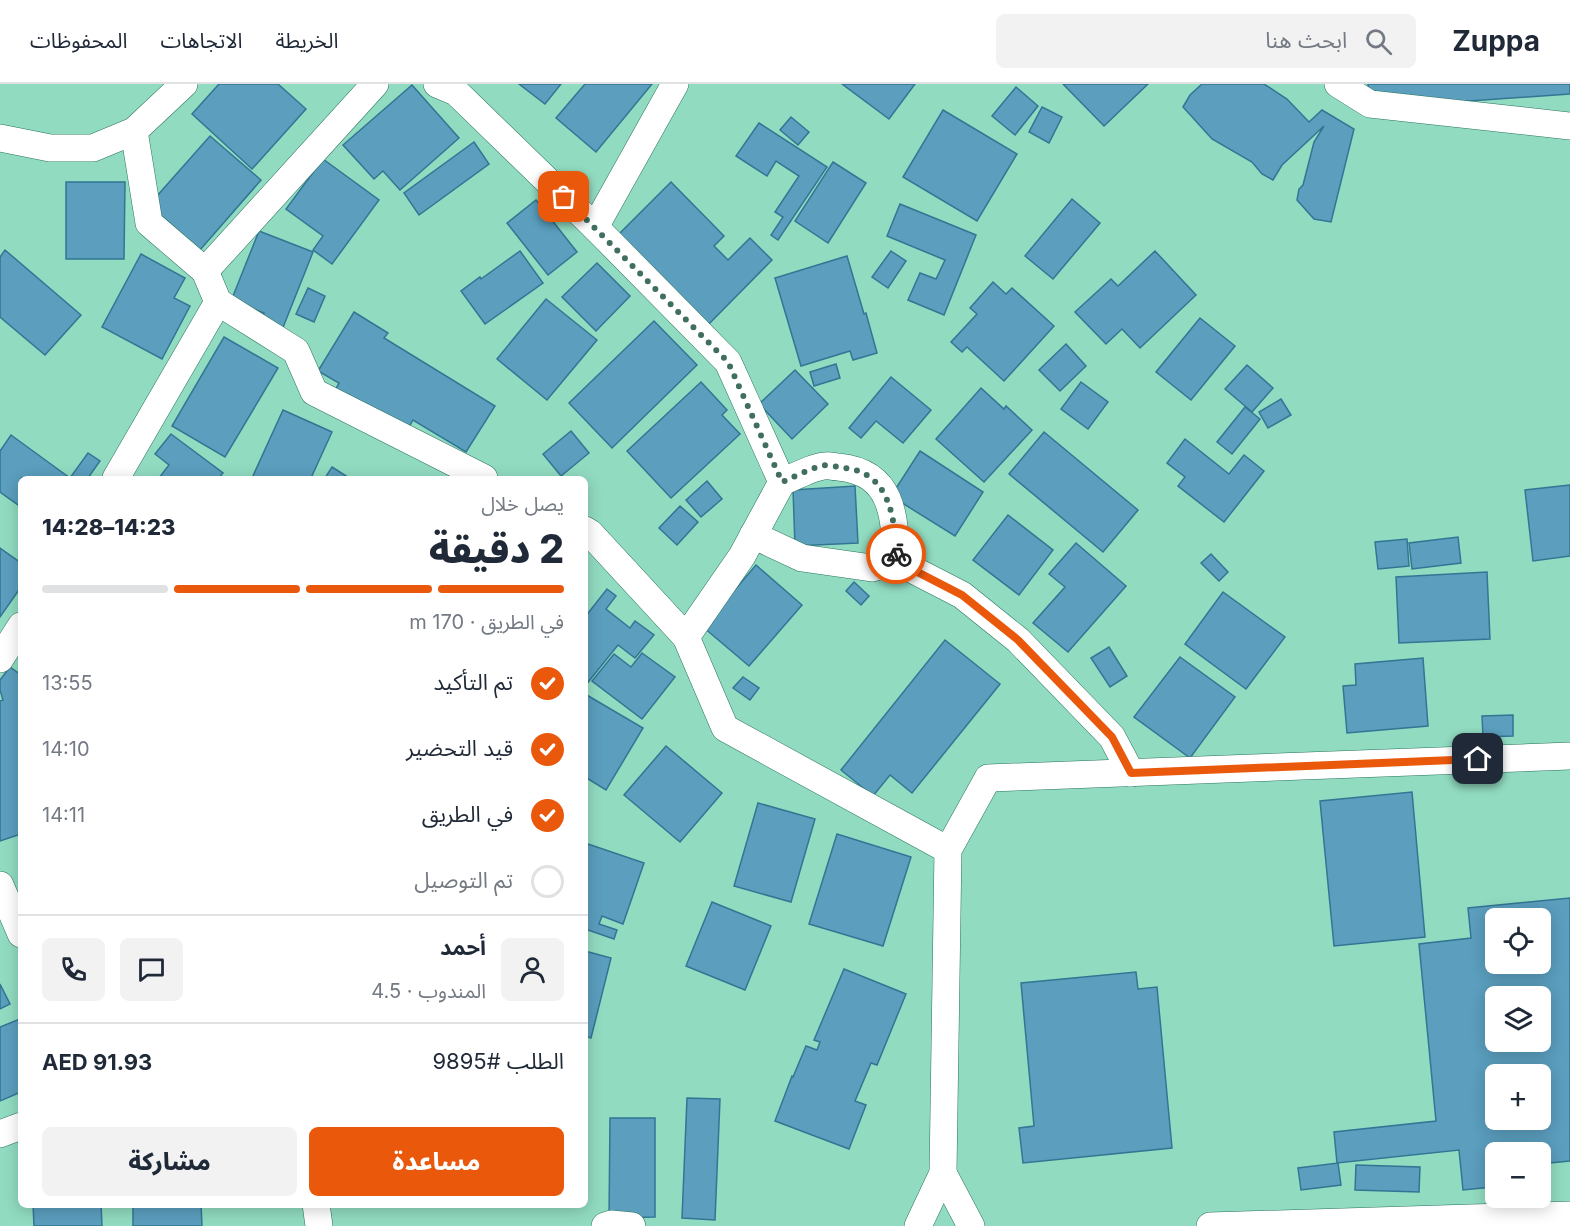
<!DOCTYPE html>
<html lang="ar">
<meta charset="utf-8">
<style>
:root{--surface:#fff;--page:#f2f2f3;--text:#1f2937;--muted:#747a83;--line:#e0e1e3;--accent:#ea580c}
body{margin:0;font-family:Inter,"Noto Sans Arabic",sans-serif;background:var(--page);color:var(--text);direction:rtl;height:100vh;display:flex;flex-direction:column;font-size:22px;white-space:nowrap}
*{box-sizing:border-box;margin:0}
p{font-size:20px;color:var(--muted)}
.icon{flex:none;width:33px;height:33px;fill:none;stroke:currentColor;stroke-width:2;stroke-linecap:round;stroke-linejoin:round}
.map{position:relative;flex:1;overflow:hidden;direction:ltr}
.drawer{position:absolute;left:18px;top:392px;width:570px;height:732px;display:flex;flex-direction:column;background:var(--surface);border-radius:9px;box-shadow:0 3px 15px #0003;direction:rtl}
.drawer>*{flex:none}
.controls{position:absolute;left:1485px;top:824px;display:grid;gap:12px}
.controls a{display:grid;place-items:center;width:66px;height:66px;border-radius:9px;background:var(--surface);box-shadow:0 3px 15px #0003;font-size:30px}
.pin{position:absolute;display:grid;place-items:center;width:51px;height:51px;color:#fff;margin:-26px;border-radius:12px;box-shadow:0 3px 9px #0006}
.courier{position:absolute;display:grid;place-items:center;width:60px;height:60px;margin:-30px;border:4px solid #ea580c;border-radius:50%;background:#fff;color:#222;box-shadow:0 2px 8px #0007}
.headline em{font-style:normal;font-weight:800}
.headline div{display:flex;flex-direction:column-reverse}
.headline{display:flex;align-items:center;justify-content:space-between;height:102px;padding:0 24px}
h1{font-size:39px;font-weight:800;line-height:45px}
.bar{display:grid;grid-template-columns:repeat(4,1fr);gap:9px 6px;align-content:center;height:72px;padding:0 24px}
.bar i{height:8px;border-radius:4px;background:var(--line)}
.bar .active{background:var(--accent)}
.bar p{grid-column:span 4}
.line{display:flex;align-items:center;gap:15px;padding:0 24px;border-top:2px solid var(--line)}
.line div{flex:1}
.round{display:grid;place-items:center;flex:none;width:63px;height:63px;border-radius:9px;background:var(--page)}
ol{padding:0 24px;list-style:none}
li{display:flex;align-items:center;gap:18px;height:66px}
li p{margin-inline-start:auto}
li .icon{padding:6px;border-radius:50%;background:var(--accent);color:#fff;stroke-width:4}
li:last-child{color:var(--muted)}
li i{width:33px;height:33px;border:3px solid var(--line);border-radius:50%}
.cta{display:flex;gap:12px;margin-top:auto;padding:12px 24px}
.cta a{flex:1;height:69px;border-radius:9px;background:var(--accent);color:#fff;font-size:24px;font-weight:800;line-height:69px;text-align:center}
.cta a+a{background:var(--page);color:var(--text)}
header{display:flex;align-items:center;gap:36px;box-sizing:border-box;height:84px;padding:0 30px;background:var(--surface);border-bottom:2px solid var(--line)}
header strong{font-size:28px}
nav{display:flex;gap:33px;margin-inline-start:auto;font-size:21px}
.search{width:420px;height:54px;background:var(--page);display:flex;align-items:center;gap:15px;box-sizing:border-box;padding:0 21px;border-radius:9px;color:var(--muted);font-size:22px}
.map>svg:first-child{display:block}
.building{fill:#5b9ebe;stroke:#327694;stroke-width:1.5;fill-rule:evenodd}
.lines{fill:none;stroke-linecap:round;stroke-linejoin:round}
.street-casing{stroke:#27745e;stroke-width:28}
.street{stroke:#fff;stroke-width:27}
.done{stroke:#406e5f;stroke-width:6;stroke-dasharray:0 10.8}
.route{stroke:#ea580c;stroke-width:8}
</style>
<header>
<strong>Zuppa</strong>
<div class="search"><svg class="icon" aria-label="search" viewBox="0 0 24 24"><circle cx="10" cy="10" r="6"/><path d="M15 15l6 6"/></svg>ابحث هنا</div>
<nav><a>الخريطة</a><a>الاتجاهات</a><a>المحفوظات</a></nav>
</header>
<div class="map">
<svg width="1570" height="1142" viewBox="0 0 1570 1142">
<rect width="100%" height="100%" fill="#91dbc1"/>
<g class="building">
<path d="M219,0H278L306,25L252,85L192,30Z"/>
<path d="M519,0H561L545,20Z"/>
<path d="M585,0H652L596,68L556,34Z"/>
<path d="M842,0H915L889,35Z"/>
<path d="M1063,0H1148L1104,42Z"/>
<path d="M1202,0H1264L1287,15L1309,38L1322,26L1354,45L1331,138L1314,135L1297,116L1299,105L1303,101L1314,58L1324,42L1282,81L1273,96L1262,90L1252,78L1212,55L1183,23L1190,11Z"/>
<path d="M1368,0H1570V10L1369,24Z"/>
<path d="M412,1L459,54L400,106L383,87L374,95L343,61Z"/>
<path d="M1016,3L1038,22L1015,51L992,32Z"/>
<path d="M1042,23L1062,33L1049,59L1029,48Z"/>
<path d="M943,26L1017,70L977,137L903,93Z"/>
<path d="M791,33L809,48L798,61L780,46Z"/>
<path d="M759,39L827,83L778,156L771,151L783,133L775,128L799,92L776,77L767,92L736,72Z"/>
<path d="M210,52L261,96L200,166L149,121Z"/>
<path d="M474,58L489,80L419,131L404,109Z"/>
<path d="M323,75L379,116L332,180L313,166L323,152L286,125Z"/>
<path d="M833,78L866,99L828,159L795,137Z"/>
<path d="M66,98H125L124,175H66Z"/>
<path d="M671,98L724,152L714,162L728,176L750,154L772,176L707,242L615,154Z"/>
<path d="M1072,115L1100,139L1053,195L1025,172Z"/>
<path d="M536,116L577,168L548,191L507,139Z"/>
<path d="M900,120L976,151L944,231L908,216L920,189L936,195L945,176L887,152Z"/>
<path d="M259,147L313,168L280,251L259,242L264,229L231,217Z"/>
<path d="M5,166L81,231L45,271L0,233V173Z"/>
<path d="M520,167L543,199L485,240L461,207L480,193L481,195Z"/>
<path d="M891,167L906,177L888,204L872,193Z"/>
<path d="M1155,167L1196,211L1140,264L1122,245L1106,260L1075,228L1111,195L1118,202Z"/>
<path d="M141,170L185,194L174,214L190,222L162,275L102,243Z"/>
<path d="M847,172L864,230L866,229L877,269L853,276L850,267L801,282L775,194Z"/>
<path d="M597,179L630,212L596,247L562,213Z"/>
<path d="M993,198L1006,210L1012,204L1054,242L1004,297L967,263L962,268L951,258L977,230L970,224Z"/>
<path d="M308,204L325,212L314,238L296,230Z"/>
<path d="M546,215L597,256L547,316L497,275Z"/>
<path d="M354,228L388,249L384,254L495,322L466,368L413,336L405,350L334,308L339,299L318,287Z"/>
<path d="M1200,234L1235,262L1191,316L1156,288Z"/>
<path d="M654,237L697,281L612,364L569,319Z"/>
<path d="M224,253L278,284L225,373L172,342Z"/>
<path d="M1066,260L1086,282L1060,307L1039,286Z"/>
<path d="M836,280L840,294L814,302L810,288Z"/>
<path d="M1247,281L1273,304L1252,328L1225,305Z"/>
<path d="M795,286L828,320L792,355L759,320Z"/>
<path d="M891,293L931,326L903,359L876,337L861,354L849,344Z"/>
<path d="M701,298L727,326L722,331L740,350L671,414L627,367Z"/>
<path d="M1081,298L1108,318L1088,345L1061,325Z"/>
<path d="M981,304L1004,325L1006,322L1032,346L984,398L936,355Z"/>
<path d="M1281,315L1291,331L1268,344L1259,328Z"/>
<path d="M1245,323L1260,335L1232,370L1217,358Z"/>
<path d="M283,326L332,348L311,394H252Z"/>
<path d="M571,347L589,369L561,392L543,370Z"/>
<path d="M1044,348L1138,426L1103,468L1009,390Z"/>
<path d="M171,350L223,389L219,394H159L169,381L155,370Z"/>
<path d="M11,351L70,394L88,369L100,377L88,394H21V423L0,408V367Z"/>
<path d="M1185,355L1229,390L1244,371L1264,387L1224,438L1178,402L1185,393L1167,379Z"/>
<path d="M920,367L983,408L955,452L891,412Z"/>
<path d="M332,383L346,392L344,394H325Z"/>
<path d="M707,397L722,415L701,433L686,416Z"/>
<path d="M1570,401V472L1533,477L1525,406Z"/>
<path d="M855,402L858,459L795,462L793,406Z"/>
<path d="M680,422L698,438L677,461L659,444Z"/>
<path d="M1008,431L1053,466L1019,511L973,476Z"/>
<path d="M1458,453L1461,479L1412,485L1409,459Z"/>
<path d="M1407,455L1409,482L1378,485L1375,458Z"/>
<path d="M1076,459L1126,502L1068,568L1033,539L1065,503L1049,490Z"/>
<path d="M0,464L21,479V503L0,533Z"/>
<path d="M1211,470L1228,488L1219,497L1201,479Z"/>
<path d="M756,481L802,521L749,582L703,543Z"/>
<path d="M1487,488L1490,555L1399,559L1396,493Z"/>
<path d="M854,498L869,512L861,521L846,507Z"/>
<path d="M607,505L616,512L606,525L630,544L635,537L654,551L635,574L618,561L585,602V533Z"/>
<path d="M1223,508L1285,553L1246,605L1185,560Z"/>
<path d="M945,556L1000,600L912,709L890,691L873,712L841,686Z"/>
<path d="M1109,563L1127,592L1110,603L1091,574Z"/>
<path d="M642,569L675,593L642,635L592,597L614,570L631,583Z"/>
<path d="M1180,573L1235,613L1190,674L1134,633Z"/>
<path d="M1423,574L1428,642L1347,649L1343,602L1356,601L1355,580Z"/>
<path d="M10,583L21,591V750L0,757V617L3,616L0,606V596Z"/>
<path d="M743,593L759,604L750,616L733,604Z"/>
<path d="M585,610L643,644L606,706L585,693Z"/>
<path d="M1513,631V652L1483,653L1482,632Z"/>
<path d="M666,662L722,709L680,758L624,711Z"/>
<path d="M1412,708L1425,853L1334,862L1320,717Z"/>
<path d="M758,719L815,735L791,818L734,802Z"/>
<path d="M837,750L911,773L883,862L809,840Z"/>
<path d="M585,759L644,779L623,840L602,832L599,840L617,846L614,855L585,845Z"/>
<path d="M1570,814V1077L1540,1080V1068H1496V1084L1490,1085L1492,1103L1463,1106L1459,1066L1337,1079L1334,1048L1436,1037L1419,860L1471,854L1468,824ZM1496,834H1540V879H1496ZM1496,912H1540V957H1496ZM1496,990H1540V1035H1496Z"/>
<path d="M712,818L771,842L745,906L686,882Z"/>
<path d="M585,867L611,874L591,954L585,952Z"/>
<path d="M844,885L906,910L877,981L871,979L855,1017L866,1021L849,1065L775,1037L792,992L793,993L806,962L817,966L820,958L814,956Z"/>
<path d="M1136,888L1138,905L1157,903L1172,1064L1023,1079L1019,1044L1034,1042L1021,899Z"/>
<path d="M0,900L10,920L0,925Z"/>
<path d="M20,935L21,938V1008L0,1017V943Z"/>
<path d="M687,1014L720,1015L715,1136L682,1134Z"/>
<path d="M610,1034H655V1133L609,1134Z"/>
<path d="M1338,1079L1341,1101L1301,1106L1298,1084Z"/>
<path d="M1356,1081L1420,1083L1419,1108L1355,1106Z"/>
<path d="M33,1120H101L102,1142H34Z"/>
<path d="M133,1120H201L202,1142H133Z"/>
</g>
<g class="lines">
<g class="street-casing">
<g id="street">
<path d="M437,0L456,8L595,143L728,278L782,398L742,472L686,553L725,644L948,766"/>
<path d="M1338,0L1370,20L1570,42"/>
<path d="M134,47L149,139L205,187L375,0"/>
<path d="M0,54L50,64H93L134,47L184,0"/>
<path d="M595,143L675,0"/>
<path d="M205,187L218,218L296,267L314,308L484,394"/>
<path d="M116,394L218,218"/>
<path d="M782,398C792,394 815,382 825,382C829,381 834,383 838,383C893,388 895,432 896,477"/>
<path d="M585,446L590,449L686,553"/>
<path d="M753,451L802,474L872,484L896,477L962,511L1018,556L1112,653L1131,689"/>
<path d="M0,575L21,542"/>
<path d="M0,801L21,850"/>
<path d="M0,1050L21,1042"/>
<path d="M943,1089L971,1142"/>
<path d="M316,1120L319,1142"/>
<path d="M605,1142L611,1140L632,1142"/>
<path d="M918,1142L943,1089L948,766L988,694L1570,672"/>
<path d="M1210,1142L1570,1131"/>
</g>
</g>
<use href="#street" class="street"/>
</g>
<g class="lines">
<path class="done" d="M564,113L728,278L782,398C794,393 807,386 821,382C828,380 837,383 844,384C889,388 895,433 896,470"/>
<path class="route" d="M896,470V477L962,511L1018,556L1112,653L1131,689L1478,675"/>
</g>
</svg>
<div class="controls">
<a><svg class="icon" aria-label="locate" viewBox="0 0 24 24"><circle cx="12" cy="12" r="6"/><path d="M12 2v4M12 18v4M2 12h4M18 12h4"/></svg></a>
<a><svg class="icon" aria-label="layers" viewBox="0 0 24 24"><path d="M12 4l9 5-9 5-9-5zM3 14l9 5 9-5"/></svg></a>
<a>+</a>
<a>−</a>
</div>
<div class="pin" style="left:564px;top:113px;background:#ea580c"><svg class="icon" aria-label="bag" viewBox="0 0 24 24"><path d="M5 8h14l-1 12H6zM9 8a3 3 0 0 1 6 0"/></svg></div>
<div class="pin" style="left:1478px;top:675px;background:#1f2937"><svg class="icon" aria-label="home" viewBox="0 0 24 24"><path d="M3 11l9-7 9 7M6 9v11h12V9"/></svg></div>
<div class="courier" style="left:896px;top:470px"><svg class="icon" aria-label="bike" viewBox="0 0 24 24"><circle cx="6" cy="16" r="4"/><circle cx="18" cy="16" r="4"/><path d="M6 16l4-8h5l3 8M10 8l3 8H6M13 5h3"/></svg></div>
<section class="drawer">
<div class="headline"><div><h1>2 دقيقة</h1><p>يصل خلال</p></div><em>14:23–14:28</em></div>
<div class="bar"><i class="active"></i><i class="active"></i><i class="active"></i><i></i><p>في الطريق · 170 m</p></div>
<ol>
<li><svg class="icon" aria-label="check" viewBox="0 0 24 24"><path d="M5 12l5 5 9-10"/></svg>تم التأكيد<p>13:55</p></li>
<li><svg class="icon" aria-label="check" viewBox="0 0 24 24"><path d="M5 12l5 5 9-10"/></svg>قيد التحضير<p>14:10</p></li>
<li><svg class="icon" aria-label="check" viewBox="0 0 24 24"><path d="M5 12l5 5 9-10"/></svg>في الطريق<p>14:11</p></li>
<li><i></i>تم التوصيل</li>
</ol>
<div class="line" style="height:108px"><a class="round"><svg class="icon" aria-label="person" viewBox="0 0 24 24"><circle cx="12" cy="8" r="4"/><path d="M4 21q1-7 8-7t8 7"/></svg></a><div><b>أحمد</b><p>المندوب · 4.5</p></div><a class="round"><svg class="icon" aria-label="chat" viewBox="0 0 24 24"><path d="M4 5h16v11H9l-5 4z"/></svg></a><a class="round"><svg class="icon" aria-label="phone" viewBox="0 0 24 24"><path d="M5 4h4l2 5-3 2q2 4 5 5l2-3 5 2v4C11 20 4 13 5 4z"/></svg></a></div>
<div class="line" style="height:78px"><div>الطلب #9895</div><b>AED 91.93</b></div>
<div class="cta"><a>مساعدة</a><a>مشاركة</a></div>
</section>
</div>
